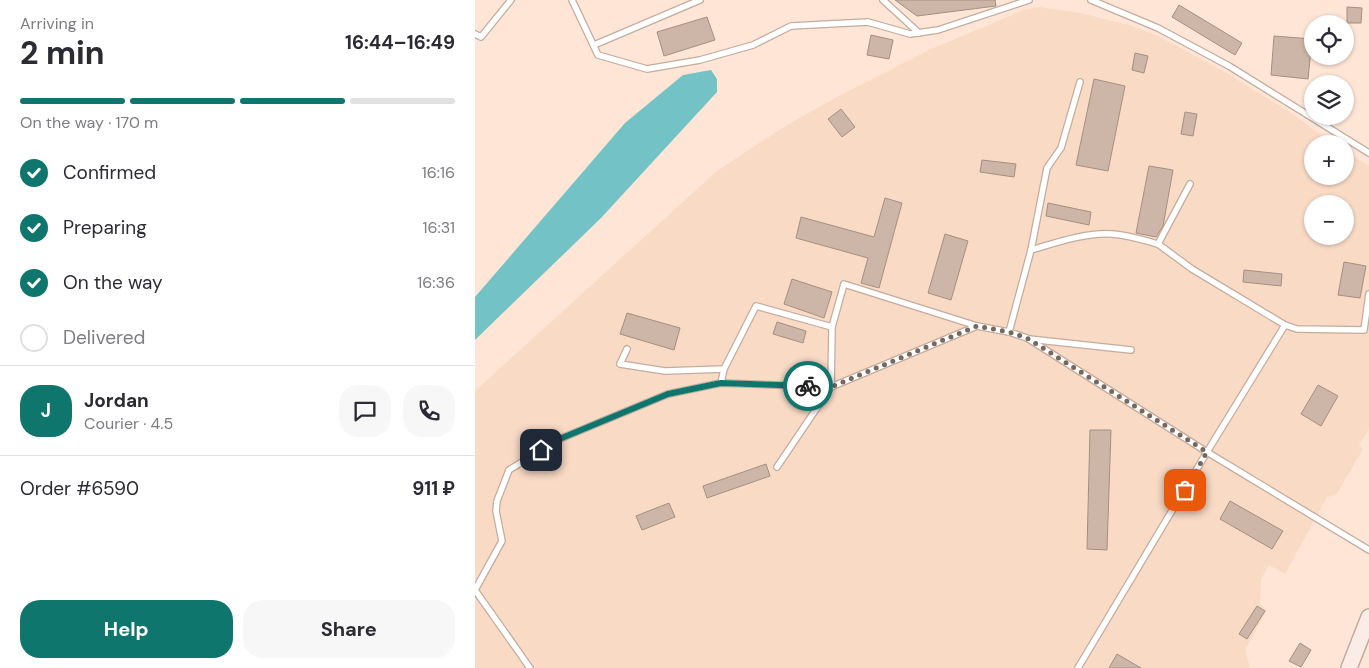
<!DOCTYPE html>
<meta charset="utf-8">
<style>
:root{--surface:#fff;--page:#f7f7f7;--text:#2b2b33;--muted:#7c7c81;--line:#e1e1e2;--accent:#0f766e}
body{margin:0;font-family:"DM Sans",sans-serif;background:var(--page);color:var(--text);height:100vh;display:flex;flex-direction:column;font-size:19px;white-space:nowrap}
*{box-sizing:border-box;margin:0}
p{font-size:16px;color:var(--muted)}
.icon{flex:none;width:28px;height:28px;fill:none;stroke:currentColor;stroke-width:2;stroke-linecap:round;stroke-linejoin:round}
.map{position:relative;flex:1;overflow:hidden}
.sheet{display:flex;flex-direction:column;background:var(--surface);width:475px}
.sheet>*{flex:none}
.buttons{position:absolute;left:829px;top:15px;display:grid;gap:10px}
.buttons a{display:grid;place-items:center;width:50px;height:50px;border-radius:50%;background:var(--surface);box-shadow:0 1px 4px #0004;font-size:25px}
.pin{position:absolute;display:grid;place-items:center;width:42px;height:42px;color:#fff;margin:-21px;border-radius:10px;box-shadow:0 2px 8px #0006}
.courier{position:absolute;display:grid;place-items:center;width:50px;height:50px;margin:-25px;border:4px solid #0f766e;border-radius:50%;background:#fff;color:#222;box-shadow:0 1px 6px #0007}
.overview em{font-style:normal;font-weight:700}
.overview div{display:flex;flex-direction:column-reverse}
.overview{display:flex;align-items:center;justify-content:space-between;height:85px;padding:0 20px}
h1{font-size:32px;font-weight:700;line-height:38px}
.bar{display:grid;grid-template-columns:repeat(4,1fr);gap:8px 5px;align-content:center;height:60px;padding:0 20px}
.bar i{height:6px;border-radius:4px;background:var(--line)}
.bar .selected{background:var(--accent)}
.bar p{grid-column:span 4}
.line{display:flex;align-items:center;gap:12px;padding:0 20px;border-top:1px solid var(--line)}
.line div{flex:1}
.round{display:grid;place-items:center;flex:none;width:52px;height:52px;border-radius:20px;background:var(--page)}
ol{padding:0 20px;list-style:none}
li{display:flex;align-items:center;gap:15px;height:55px}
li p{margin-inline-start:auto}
li .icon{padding:5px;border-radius:50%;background:var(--accent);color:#fff;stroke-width:4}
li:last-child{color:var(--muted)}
li i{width:28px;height:28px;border:2px solid var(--line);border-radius:50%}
.action{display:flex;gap:10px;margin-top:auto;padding:10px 20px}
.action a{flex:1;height:58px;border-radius:20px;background:var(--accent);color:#fff;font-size:20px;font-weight:700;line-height:58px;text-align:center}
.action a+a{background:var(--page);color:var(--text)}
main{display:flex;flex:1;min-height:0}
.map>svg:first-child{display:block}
.built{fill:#f9dac5;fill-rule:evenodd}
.water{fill:#73c3c6}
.building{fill:#cdb6a7;stroke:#a58f80}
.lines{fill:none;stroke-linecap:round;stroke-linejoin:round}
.service-casing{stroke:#c4ac9d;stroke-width:8}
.secondary-casing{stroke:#c4ac9d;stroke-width:18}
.service{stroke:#fff;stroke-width:5.5}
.secondary{stroke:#fbece8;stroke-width:15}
.done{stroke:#76685e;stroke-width:5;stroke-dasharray:0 9}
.route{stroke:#0f766e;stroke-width:6}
</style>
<main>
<section class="sheet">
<div class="overview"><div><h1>2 min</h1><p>Arriving in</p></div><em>16:44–16:49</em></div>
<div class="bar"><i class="selected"></i><i class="selected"></i><i class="selected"></i><i></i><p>On the way · 170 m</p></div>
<ol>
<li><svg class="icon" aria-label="check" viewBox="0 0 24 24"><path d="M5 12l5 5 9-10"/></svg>Confirmed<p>16:16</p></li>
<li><svg class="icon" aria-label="check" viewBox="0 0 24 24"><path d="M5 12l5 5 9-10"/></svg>Preparing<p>16:31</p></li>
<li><svg class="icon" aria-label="check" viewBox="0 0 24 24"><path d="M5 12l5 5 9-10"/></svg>On the way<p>16:36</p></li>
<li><i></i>Delivered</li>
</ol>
<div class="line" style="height:90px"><b class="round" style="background:var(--accent);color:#fff">J</b><div><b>Jordan</b><p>Courier · 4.5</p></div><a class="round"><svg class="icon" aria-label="chat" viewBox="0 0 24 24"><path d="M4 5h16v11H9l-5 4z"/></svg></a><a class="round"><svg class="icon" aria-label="phone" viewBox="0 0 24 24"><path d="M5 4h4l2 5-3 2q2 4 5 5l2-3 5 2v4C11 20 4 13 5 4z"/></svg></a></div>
<div class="line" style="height:65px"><div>Order #6590</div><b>911 ₽</b></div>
<div class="action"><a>Help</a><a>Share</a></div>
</section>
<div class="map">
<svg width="894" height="668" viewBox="0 0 894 668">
<rect width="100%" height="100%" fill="#fee5d5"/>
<path class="built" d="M563,7L605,13L654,25L683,36L750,72L819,115L859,144H838V176H870V151L894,166V429L884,445L888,449L861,495L852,497L810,574L794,565L786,579L785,604L792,610L770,650L775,668H0V391L242,171L312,125L362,97L454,50L549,10ZM838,204H870V236H838Z"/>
<path class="water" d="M236,70L242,79V92L126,218L0,340V297L150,123L208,75Z"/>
<g class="building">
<path d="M420,0H520L521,6L442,16Z"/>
<path d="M704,5L767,43L760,55L697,17Z"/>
<path d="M872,7L887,8L886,23H872Z"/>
<path d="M232,17L240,40L189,56L182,32Z"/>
<path d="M396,35L418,40L414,59L392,55Z"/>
<path d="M799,36L837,39L833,79L796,75Z"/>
<path d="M660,53L673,56L669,73L657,70Z"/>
<path d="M619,79L650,86L633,171L601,165Z"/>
<path d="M366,109L380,127L367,137L353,119Z"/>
<path d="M710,112L722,114L718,136L706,134Z"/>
<path d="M507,160L541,164L539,177L505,172Z"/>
<path d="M674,166L698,170L688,226L681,237L661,233Z"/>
<path d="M410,198L427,203L404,288L386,283L393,258L321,238L326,217L399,237Z"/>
<path d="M573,203L616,212L614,225L571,216Z"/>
<path d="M470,234L493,241L476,300L453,293Z"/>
<path d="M869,262L891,266L885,298L863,295Z"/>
<path d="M769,270L807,274L806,286L768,282Z"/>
<path d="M317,279L357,292L349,318L309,304Z"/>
<path d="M152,313L205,328L199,350L145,334Z"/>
<path d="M302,322L331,331L328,343L298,334Z"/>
<path d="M843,385L863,396L846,426L826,414Z"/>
<path d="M615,430H636L632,550L612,549Z"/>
<path d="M291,464L295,476L232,498L228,486Z"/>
<path d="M755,501L808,531L797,549L745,519Z"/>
<path d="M194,503L200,517L167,530L161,516Z"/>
<path d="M782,606L790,611L772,639L764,634Z"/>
<path d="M825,643L836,650L826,667L814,661Z"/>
<path d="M642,654L666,668H634Z"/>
</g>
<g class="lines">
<g class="service-casing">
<g id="service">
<path d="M97,0L123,55L172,69L225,60L278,45L316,26L393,22L435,34L463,30L554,0"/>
<path d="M408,0L444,33"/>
<path d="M616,0L683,28L754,66L894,153"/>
<path d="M0,34L6,37L36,0"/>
<path d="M119,45L225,0"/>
<path d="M556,250C580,243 612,232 637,234C653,235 668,240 683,244"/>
<path d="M810,325L822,329L889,330L894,294"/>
<path d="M357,327L369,284L502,326"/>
<path d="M534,332L556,250L572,168L586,148L605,82"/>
<path d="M554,339L656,350"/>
<path d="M152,349L145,364L190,371L249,369"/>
<path d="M246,383L249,369L281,306L357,327L356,387L302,467"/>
<path d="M0,590L27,541L21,511L22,501L34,470L82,440L193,394L246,383L356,387L502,326L534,332L552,338L732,452L810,325L717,269L683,244L715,184"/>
<path d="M0,590L55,668"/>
<path d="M603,668L732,452L894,550"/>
</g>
</g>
<g class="secondary-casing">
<path id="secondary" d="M874,668L894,617"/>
</g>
<use href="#service" class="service"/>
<use href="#secondary" class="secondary"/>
</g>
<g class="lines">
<path class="done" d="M333,386L356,387L502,326L534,332L552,338L732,452L710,490"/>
<path class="route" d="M66,450L82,440L193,394L246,383L333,386"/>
</g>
</svg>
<div class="buttons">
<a><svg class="icon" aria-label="locate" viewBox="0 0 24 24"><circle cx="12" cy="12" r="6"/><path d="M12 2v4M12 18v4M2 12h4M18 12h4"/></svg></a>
<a><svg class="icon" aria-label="layers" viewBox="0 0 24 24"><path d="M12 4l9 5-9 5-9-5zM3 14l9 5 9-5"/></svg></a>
<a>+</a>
<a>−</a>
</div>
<div class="pin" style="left:710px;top:490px;background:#ea580c"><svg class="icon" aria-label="bag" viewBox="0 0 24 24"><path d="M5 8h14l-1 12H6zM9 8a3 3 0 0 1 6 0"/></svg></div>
<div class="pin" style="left:66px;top:450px;background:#1f2937"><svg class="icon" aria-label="home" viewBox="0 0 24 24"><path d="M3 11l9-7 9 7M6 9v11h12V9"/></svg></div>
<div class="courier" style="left:333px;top:386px"><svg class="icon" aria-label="bike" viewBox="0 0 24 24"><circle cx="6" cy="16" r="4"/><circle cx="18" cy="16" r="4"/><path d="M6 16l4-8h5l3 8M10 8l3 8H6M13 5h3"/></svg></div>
</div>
</main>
